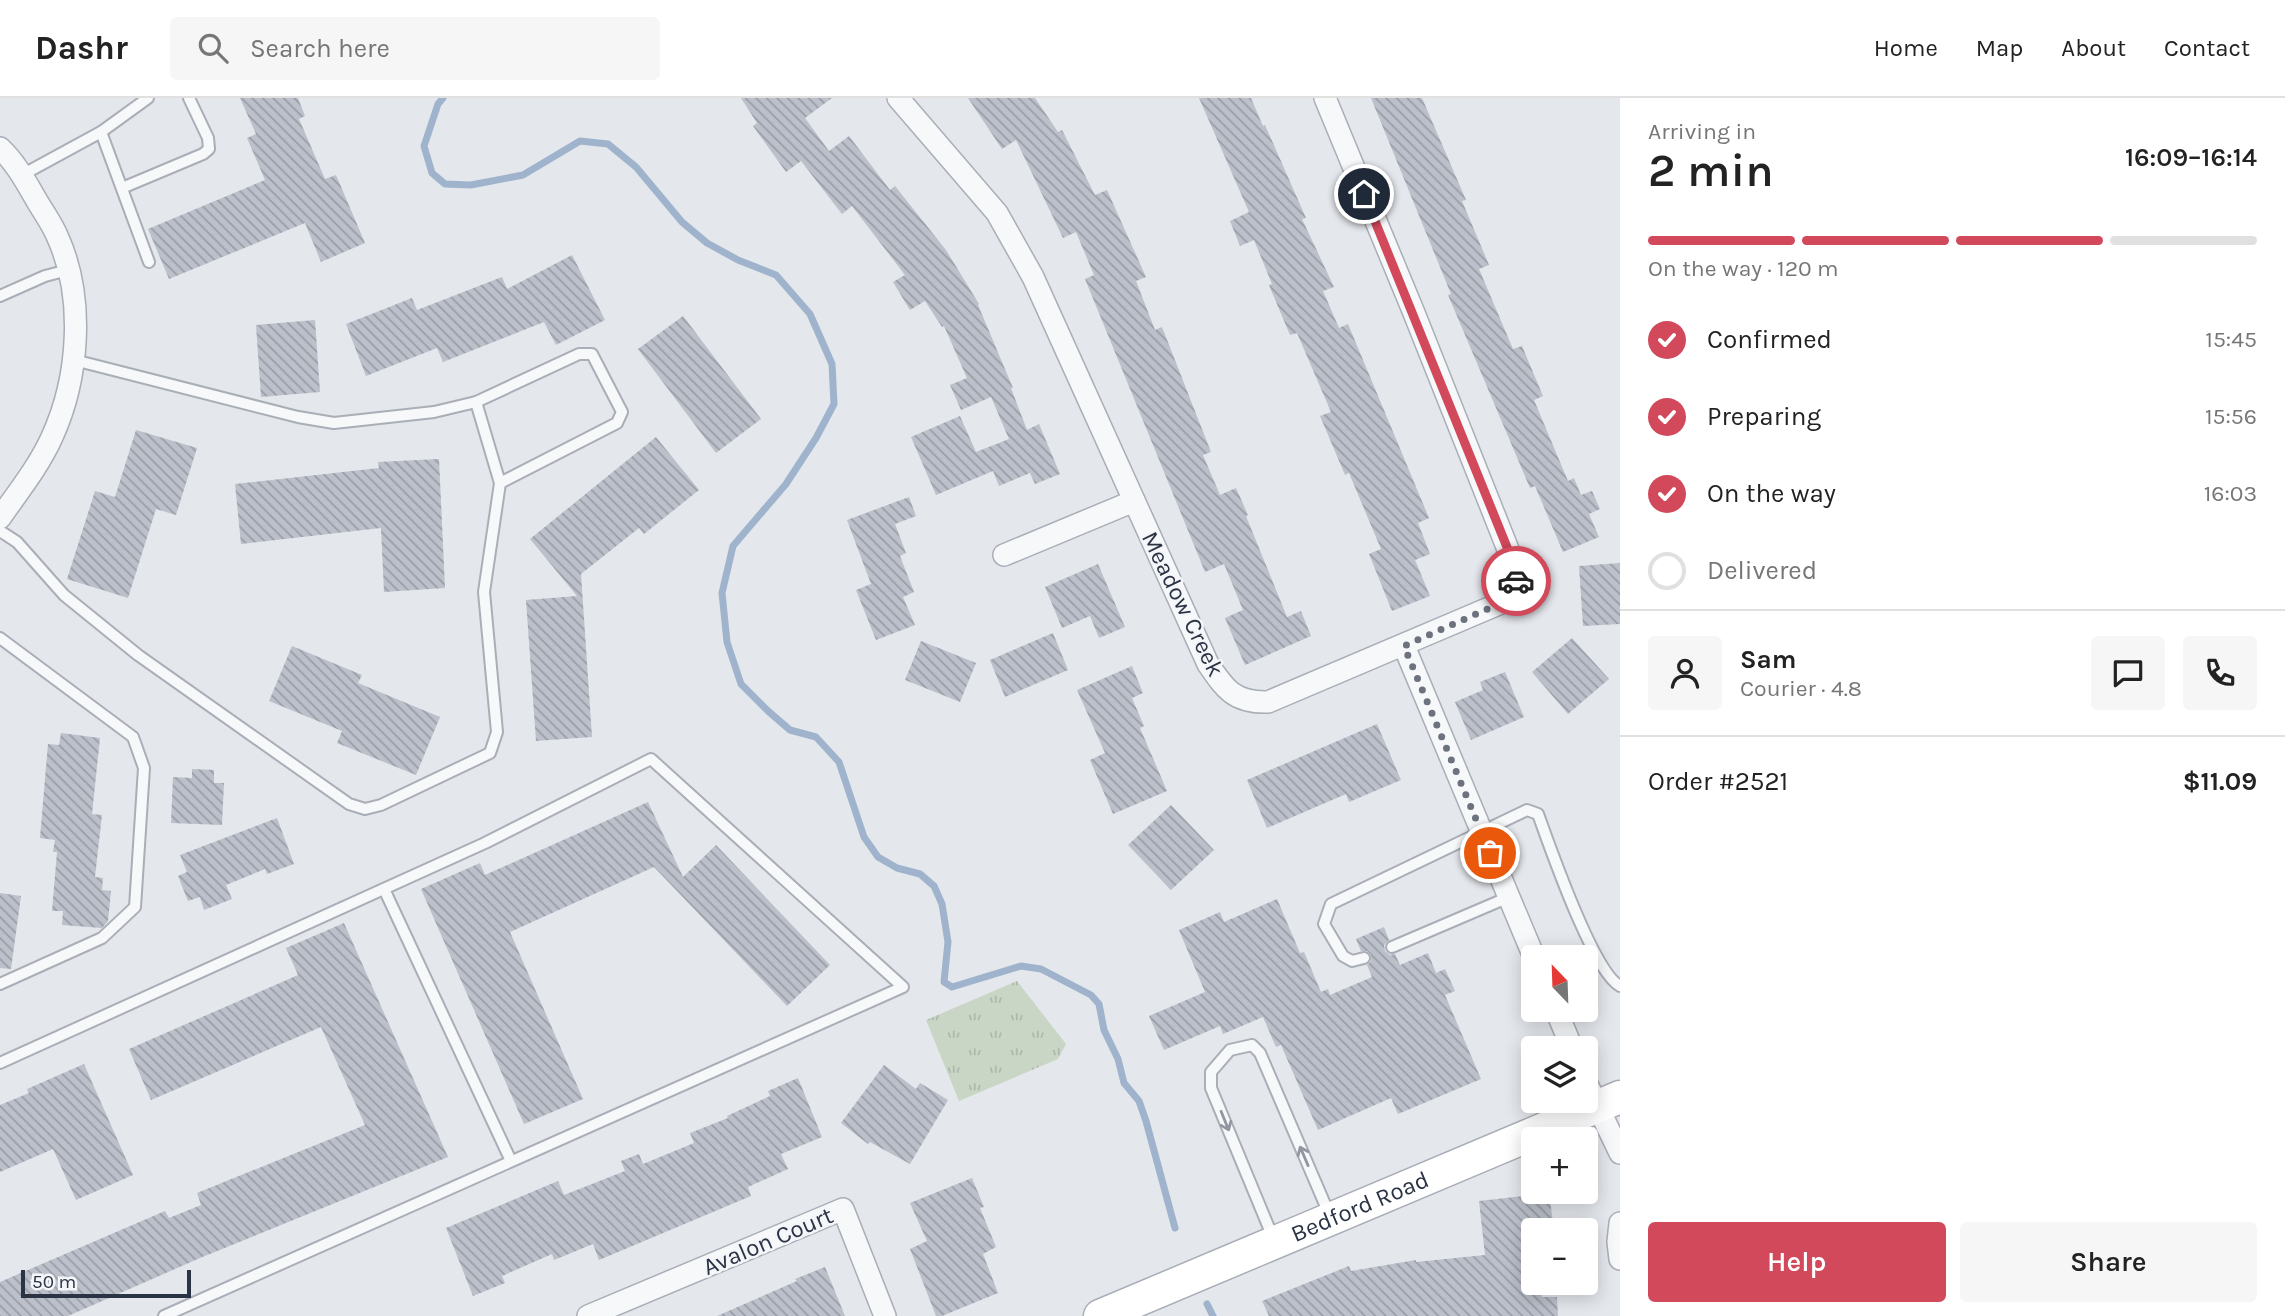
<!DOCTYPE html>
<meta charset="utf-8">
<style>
:root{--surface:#fff;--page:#f6f6f6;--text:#222;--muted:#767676;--line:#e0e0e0;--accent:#d1495b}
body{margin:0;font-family:Karla,sans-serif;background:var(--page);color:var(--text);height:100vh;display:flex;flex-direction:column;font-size:26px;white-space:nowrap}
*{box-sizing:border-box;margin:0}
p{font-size:23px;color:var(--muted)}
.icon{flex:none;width:38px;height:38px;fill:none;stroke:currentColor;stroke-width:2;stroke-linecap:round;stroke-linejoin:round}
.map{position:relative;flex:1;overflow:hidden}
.drawer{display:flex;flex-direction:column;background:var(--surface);width:665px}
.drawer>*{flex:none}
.needle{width:46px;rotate:337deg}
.fabs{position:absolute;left:1521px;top:847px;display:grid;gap:14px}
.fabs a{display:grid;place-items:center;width:77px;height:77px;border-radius:7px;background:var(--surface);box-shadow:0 4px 18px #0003;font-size:35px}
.scale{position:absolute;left:21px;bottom:18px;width:170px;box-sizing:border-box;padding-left:7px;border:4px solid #2b3445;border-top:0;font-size:19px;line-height:24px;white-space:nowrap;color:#2b3445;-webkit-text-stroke:5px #f4f6f9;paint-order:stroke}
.pin{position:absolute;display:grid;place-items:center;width:60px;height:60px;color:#fff;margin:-30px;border:4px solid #fff;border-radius:50%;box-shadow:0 2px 7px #0007}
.courier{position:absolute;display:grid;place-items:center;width:70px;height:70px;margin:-35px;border:5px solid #d1495b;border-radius:50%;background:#fff;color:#222;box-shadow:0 2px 9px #0007}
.summary em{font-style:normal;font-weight:600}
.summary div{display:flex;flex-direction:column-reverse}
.summary{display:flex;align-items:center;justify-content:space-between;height:119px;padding:0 28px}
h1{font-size:46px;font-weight:600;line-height:52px}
.bar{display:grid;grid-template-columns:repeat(4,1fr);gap:10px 7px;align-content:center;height:84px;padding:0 28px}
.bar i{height:9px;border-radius:5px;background:var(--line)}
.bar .on{background:var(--accent)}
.bar p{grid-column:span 4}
.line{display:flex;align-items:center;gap:18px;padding:0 28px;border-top:2px solid var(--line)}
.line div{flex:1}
.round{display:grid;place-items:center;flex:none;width:74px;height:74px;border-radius:7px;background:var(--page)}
ol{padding:0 28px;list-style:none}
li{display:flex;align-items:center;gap:21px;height:77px}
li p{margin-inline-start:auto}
li .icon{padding:7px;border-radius:50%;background:var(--accent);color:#fff;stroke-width:4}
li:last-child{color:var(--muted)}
li i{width:38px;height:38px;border:4px solid var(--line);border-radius:50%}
.primary-button{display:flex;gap:14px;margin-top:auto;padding:14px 28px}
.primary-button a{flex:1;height:80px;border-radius:7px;background:var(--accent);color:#fff;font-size:28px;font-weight:600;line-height:80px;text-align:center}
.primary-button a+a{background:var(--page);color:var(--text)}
header{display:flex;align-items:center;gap:42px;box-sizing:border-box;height:98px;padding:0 35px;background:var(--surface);border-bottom:2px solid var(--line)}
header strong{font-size:33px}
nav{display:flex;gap:38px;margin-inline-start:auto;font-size:24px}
.search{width:490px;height:63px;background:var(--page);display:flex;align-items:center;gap:18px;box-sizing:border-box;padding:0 24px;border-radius:7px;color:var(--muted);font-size:26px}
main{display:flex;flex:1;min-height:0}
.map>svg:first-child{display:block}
.park{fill:url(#park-tufts)}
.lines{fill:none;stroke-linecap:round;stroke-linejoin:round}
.stream{stroke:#9fb4cc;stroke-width:7}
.building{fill:url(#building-back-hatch)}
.service-casing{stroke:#a9aeb7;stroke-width:14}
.minor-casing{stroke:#a9aeb7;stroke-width:24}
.secondary-casing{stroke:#a9aeb7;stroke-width:35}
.service{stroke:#f7f8fa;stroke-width:10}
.minor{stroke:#f7f8fa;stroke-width:21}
.secondary{stroke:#fff;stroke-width:32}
.oneway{stroke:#9196a0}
.done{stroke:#6c737f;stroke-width:7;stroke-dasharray:0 12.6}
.route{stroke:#d1495b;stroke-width:9}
.labels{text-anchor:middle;stroke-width:5;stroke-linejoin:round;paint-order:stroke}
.street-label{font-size:24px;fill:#2b3445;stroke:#f4f6f9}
</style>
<header>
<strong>Dashr</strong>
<div class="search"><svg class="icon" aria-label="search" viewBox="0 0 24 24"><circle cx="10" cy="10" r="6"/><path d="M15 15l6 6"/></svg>Search here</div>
<nav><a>Home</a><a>Map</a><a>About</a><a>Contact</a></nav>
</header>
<main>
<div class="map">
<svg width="1620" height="1218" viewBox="0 0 1620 1218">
<defs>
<pattern id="park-tufts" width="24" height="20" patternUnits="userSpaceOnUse" patternTransform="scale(1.75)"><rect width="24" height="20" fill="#c9d6c5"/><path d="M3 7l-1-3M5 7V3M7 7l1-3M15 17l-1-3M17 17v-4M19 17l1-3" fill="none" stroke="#adb8ab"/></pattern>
<pattern id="building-back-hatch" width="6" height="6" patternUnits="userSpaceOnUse" patternTransform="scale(1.75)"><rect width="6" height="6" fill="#bbc0ca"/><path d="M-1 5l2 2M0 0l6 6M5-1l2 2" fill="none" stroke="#989da6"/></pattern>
</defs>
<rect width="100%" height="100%" fill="#e4e7ec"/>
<path class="park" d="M1017,883L1066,946L1058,961L959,1003L926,922Z"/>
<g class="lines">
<g class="stream">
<path d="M443,0L438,6L424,48L432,75L445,86L471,87L523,77L580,43L608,46L636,69L682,124L707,145L738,162L776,177L810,216L832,266L834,306L816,340L786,386L733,448L722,495L727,544L741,586L768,613L790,632L816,639L839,664L864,739L878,759L897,770L920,776L934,788L942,806L948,844L944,884L952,889L1021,868L1041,871L1091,897L1099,906L1104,932L1118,961L1124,985L1139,1003L1146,1023L1175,1130"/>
<path d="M1207,1206L1213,1218"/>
</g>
</g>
<g class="building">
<path d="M240,0H298L305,18L299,21L325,81L336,77L365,145L321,164L305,125L169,181L148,131L265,82L247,40L256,36Z"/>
<path d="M741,0H832L805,20L829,53L849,38L890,92L895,88L946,152L979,206L978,207L1013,290H1011L1027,332L1039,326L1060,376L1035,386L1030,375L999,388L993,373L936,397L911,339L960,318L976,354L1009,341L991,299L961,312L950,287L967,280L944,228L942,229L925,203L910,212L893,184L905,177L852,108L842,116L801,63L786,74L753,28L757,25Z"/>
<path d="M968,0H1035L1058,34L1062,32L1095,97L1107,92L1146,179L1136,183L1155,232L1162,229L1211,354L1203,357L1220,397L1236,390L1248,417L1246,418L1287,519L1301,513L1311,538L1245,567L1225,520L1243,512L1224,466L1205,474L1085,181L1094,177L1076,134L1063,140L1016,42L1002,51Z"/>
<path d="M1199,0H1251L1263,28L1265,27L1306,120L1302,121L1334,189L1323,193L1339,230L1348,226L1429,420L1418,425L1430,456L1415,462L1430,498L1392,513L1369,456L1381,451L1349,375L1345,377L1320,318L1331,314L1297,235L1290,237L1269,187L1272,186L1254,142L1240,148L1230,123L1249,114Z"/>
<path d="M1371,0H1422L1466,102L1462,103L1489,167L1479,171L1513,251L1522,248L1543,298L1534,302L1568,383L1574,380L1581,397L1592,393L1600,411L1589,416L1599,439L1563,454L1535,388L1530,390L1448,197L1451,196Z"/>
<path d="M572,157L605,222L556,247L544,224L443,264L437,250L366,278L346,226L412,200L417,212L502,179L507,191Z"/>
<path d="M683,218L761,321L716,355L638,251Z"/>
<path d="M315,222L320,294L261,299L256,227Z"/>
<path d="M136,332L197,350L176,417L156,411L128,500L67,481L95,393L115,399Z"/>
<path d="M656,339L699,392L644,436L639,430L581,476L592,639L536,643L526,502L577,498L530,441Z"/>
<path d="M439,361L445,490L384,494L381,430L241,446L235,386L379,370L378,364Z"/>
<path d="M909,399L916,418L895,426L906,455L900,458L914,494L903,499L915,527L876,542L856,492L871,486L847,422Z"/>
<path d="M1620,465V526L1583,528L1579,468Z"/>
<path d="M1098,466L1125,529L1099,540L1090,518L1062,530L1045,489Z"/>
<path d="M1053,535L1068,572L1005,599L990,562Z"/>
<path d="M1572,540L1609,581L1568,616L1532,574Z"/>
<path d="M921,543L976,565L960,604L905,582Z"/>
<path d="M292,548L362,577L358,585L440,619L416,677L337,645L342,633L269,603Z"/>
<path d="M1132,568L1143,595L1132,600L1144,628L1140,630L1167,693L1113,716L1090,662L1105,655L1077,592Z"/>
<path d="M1505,574L1524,619L1471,642L1455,604L1483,592L1480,584Z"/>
<path d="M1377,626L1401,682L1349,704L1346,696L1267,730L1247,682Z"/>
<path d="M61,635L100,640L92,716L102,717L95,779L103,780L102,792L111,793L108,823L102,830L62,827L63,813H52L57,754H53L55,742L40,740L48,646L59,647Z"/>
<path d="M192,671L214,672V685H224L222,727L171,725L173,679L192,680Z"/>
<path d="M648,704L683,779L716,747L830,867L787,908L654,769L510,834L583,1001L524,1026L421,791L480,765L485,777Z"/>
<path d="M1171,707L1214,752L1171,792L1128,747Z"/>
<path d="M277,720L294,766L267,776L265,771L226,787L232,801L204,812L200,799L188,803L178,778L187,774L180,757Z"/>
<path d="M0,795L21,798L11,871L0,870Z"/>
<path d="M1277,801L1300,855L1304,854L1321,894L1328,891L1330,897L1372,879L1367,867L1371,863V857L1367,853H1361L1356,841L1384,829L1389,842L1384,847L1385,853L1390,857L1395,856L1400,867L1428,855L1436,875L1445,871L1455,893L1445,897L1481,981L1398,1016L1391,1000L1318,1032L1281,947L1276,949L1263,919L1223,936L1220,928L1164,952L1149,918L1205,894L1179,832L1220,814L1224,824Z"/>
<path d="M344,825L448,1059L200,1160L68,1218H0V1184L165,1113L169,1120L201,1107L197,1095L365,1027L321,929L151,1002L129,951L298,877L286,850Z"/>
<path d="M84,966L133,1077L76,1102L53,1051L0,1074V1007L29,995L27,991Z"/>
<path d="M884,967L916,991L920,985L948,1002L910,1066L870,1044L868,1046L841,1025Z"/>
<path d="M798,980L822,1039L781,1056L788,1071L748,1089L751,1098L599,1162L593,1146L554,1162L552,1156L502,1178L505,1185L473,1198L446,1130L558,1083L564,1097L625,1073L621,1063L639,1056L643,1066L694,1045L690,1035L728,1020L727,1018L770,998L768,993Z"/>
<path d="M972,1080L984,1109L980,1110L996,1149L983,1156L998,1195L942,1218H936L910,1151L927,1143L910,1105Z"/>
<path d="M1549,1095L1554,1132H1533V1185H1540L1542,1199H1557L1558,1218H1269L1262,1203L1349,1168L1351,1173L1416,1162V1164L1485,1157L1479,1103Z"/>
<path d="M825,1169L845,1218H717L797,1183L795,1181Z"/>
</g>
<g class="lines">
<g class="service-casing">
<g id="service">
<path d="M101,34L149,164"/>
<path d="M22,77L101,34L148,0"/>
<path d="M122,90L203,56L209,51L208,40L189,0"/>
<path d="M0,198L45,178L68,172"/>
<path d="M476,304L500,385"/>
<path d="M0,433L17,444L64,497L138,557L349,706L365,711L381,707L490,655L497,634L484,494L500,385L617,325L622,314L592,256H579L476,304L434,314L334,325L298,319L74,262"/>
<path d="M0,540L133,639L144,670L135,809L102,840L0,886"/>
<path d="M384,791L511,1063"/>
<path d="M1392,849L1509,799"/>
<path d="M1364,860L1352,863L1343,858L1324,826L1331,806L1527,712L1538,716C1550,749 1593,874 1620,888"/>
<path d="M0,965L485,745L651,661L903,889L164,1218"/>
<path d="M1274,1142L1211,990V974L1230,952L1252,947L1260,955L1330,1118"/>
</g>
</g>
<g class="minor-casing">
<g id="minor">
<path d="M898,0L997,115L1033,179L1208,566C1225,591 1234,605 1268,604L1501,505C1522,492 1517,485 1513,464L1414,215L1325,0"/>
<path d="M0,50C16,65 26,84 37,103C44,115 53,127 58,140C85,200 79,280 52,339C39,368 18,394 0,420"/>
<path d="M1004,457L1134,403"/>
<path d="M1404,548L1534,859"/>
<path d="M1556,912L1572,950"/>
<path d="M1586,984L1620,1055"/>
<path d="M1620,1125L1618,1144L1620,1161"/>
<path d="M588,1218L843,1111L885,1218"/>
</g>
</g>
<g class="secondary-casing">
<g id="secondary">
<path id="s1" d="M1100,1218L1620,999"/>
</g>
</g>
<use href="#service" class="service"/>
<use href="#minor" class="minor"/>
<use href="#secondary" class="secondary"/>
</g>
<defs><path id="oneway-shaft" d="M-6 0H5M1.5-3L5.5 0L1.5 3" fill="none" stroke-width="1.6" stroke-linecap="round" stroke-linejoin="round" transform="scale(1.75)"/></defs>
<g class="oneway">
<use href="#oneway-shaft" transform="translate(1225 1023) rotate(68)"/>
<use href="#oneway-shaft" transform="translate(1304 1058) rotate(-113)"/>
</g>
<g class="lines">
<path class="done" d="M1490,755L1404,548L1501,505C1510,499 1518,495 1516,483"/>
<path class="route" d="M1364,96L1513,464L1516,483"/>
</g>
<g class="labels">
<g class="street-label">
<text transform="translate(1183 506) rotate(64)" y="8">Meadow Creek</text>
<text dy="8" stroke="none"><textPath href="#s1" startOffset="282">Bedford Road</textPath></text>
<text transform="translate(768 1143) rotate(-23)" y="8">Avalon Court</text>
</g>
</g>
</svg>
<div class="fabs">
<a><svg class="needle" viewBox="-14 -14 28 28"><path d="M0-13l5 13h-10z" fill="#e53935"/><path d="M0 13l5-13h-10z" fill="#767676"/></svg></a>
<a><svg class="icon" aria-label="layers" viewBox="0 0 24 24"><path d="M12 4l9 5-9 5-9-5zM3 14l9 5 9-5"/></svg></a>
<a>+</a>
<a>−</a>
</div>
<div class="scale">50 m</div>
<div class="pin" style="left:1490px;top:755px;background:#ea580c"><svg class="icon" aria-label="bag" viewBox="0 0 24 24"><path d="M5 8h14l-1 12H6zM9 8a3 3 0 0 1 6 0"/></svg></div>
<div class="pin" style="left:1364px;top:96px;background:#1f2937"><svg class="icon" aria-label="home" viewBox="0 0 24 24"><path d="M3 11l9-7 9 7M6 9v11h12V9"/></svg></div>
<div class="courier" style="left:1516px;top:483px"><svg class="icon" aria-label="car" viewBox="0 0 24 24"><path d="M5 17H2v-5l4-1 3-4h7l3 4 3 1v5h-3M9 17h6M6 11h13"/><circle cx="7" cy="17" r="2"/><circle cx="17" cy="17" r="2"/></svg></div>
</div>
<section class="drawer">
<div class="summary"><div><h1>2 min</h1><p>Arriving in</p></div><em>16:09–16:14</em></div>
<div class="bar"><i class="on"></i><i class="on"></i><i class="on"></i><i></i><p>On the way · 120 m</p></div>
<ol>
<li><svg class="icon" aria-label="check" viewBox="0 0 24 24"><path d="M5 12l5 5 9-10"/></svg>Confirmed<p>15:45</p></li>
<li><svg class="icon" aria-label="check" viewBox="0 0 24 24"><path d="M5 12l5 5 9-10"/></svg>Preparing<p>15:56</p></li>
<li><svg class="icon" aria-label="check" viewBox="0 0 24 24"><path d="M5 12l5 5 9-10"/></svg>On the way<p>16:03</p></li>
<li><i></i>Delivered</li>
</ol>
<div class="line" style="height:126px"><a class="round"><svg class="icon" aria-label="person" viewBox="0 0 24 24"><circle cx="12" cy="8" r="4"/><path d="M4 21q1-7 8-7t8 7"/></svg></a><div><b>Sam</b><p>Courier · 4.8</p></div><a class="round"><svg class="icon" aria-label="chat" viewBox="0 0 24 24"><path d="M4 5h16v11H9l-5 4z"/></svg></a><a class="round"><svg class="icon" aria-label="phone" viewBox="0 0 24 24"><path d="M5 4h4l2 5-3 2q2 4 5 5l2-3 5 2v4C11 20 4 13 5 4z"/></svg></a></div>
<div class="line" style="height:91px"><div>Order #2521</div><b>$11.09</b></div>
<div class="primary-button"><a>Help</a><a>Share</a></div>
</section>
</main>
